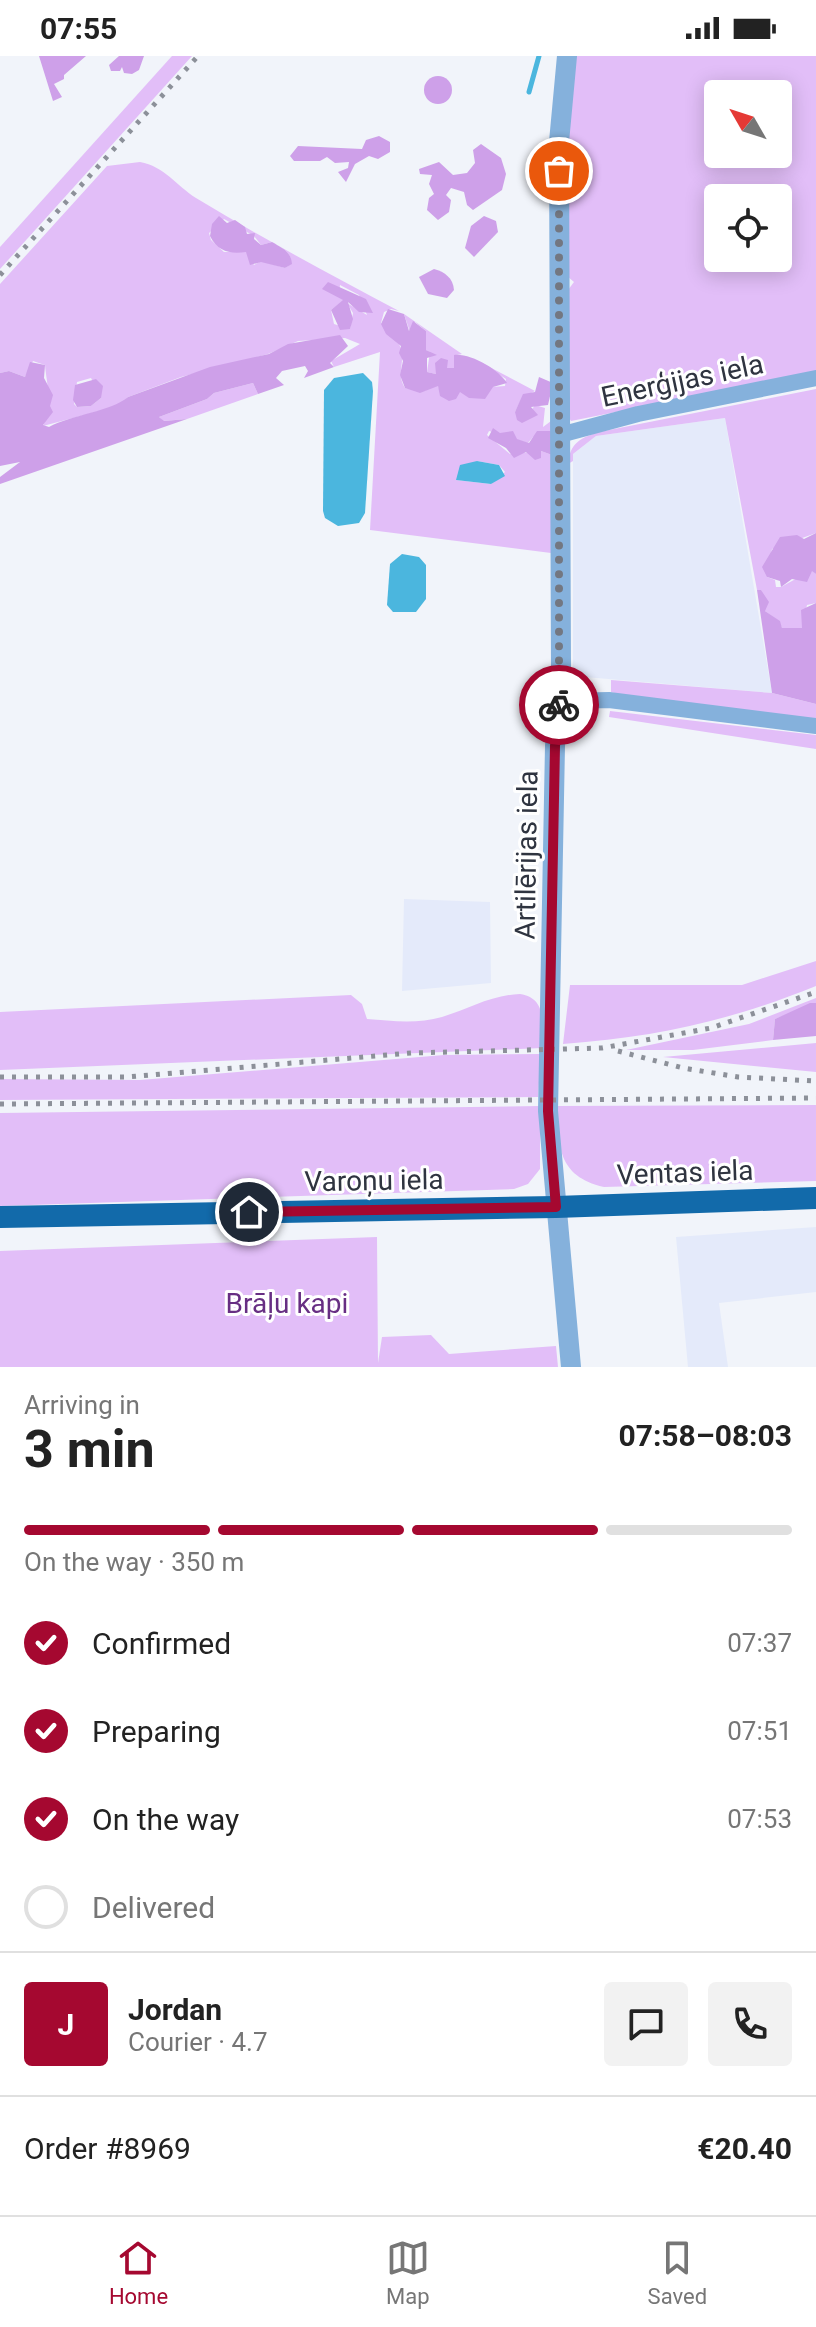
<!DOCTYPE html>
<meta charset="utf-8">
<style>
:root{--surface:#fff;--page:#f2f2f2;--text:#222;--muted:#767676;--line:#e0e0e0;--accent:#a50830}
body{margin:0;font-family:Roboto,sans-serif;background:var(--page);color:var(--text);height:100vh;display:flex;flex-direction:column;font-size:30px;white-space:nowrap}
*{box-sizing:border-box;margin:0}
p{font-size:26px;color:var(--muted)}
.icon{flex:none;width:44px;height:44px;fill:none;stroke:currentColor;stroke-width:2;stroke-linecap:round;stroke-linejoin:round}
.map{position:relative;height:1311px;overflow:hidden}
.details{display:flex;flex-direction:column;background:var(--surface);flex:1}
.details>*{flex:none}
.needle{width:52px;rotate:309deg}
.controls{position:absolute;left:704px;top:24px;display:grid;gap:16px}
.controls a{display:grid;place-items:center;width:88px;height:88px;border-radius:8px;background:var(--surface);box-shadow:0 4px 20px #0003;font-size:40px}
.pin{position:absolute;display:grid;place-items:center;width:68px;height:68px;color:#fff;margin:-34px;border:4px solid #fff;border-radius:50%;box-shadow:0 2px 8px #0007}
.courier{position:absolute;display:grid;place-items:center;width:80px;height:80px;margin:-40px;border:6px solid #a50830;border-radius:50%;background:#fff;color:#222;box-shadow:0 2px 10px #0007}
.summary em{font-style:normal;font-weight:700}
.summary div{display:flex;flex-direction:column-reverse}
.summary{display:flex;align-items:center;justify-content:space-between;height:136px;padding:0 24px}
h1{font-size:52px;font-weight:700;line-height:60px}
.bar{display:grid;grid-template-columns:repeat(4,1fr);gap:12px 8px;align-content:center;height:96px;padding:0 24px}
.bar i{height:10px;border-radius:6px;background:var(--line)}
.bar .active{background:var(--accent)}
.bar p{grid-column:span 4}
.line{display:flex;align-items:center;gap:20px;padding:0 24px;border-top:2px solid var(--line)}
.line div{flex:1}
.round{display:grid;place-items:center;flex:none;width:84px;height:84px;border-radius:8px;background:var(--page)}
ol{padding:0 24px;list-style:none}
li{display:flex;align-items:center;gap:24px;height:88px}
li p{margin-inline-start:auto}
li .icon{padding:8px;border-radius:50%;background:var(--accent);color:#fff;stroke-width:4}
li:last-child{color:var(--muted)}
li i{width:44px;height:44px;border:4px solid var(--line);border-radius:50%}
.status{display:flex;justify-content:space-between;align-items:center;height:56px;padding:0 40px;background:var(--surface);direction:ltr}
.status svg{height:22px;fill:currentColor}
.menu{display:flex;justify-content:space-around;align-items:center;height:112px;border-top:2px solid var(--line);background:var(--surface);font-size:22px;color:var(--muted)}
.menu a{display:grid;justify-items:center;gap:4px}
.menu .active{color:var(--accent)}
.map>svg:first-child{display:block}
.built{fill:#e4eafa}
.green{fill:#e2bef8;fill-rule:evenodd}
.forest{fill:#cea0e9}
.water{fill:#4bb6de}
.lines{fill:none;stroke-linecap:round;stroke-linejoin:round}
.stream{stroke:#4bb6de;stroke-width:5}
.minor{stroke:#85b1dc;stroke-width:16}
.tertiary{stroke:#85b1dc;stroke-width:20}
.trunk{stroke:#126aaa;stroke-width:22}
.rail{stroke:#8c9099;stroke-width:5;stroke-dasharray:4 8;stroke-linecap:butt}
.done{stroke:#737781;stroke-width:8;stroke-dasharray:0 14.4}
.route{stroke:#a50830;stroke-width:10}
.labels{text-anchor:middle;stroke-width:6;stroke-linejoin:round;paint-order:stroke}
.street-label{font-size:28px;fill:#2f3440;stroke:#fff}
.park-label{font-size:28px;fill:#672e83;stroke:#fff}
</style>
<div class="status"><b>07:55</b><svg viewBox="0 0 49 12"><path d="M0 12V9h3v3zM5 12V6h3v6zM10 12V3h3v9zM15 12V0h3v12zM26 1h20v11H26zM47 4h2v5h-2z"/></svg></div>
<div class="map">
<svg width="816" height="1311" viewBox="0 0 816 1311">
<rect width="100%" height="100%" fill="#f1f4fa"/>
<g class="built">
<path d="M725,362L772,637L573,620V398L596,380Z"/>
<path d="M404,843L490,846L491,927L402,935Z"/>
<path d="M816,1171V1236L719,1247L728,1311H688L676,1181Z"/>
</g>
<g class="green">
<path d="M172,0H192L0,213V191Z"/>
<path d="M573,0H816V316L571,365L568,360V234L574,226L567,220L565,78ZM718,38H778V98H718ZM718,142H778V202H718Z"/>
<path d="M140,106C164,110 177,130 196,142C262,182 331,219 399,255L391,253L384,256L381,267C388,275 399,284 401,293C405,308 396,318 405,332L425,335L431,330H438L440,335L505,330L506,323L480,306L535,335L522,342L515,356L531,355L535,349L545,352L543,371L551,365V375L533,381L528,387L489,375L487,379L510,398L541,395L552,399L551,497L370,474L380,296L334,311L331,305L360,288L345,282L298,285L268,298L181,321L128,341L118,350L43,370C53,347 47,331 45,309L33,305L25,321L9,315L0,317V228L107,110ZM224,163L254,180L261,189L272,186C282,192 292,196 291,208L285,212L261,205L254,209L247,196H224L211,184L209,177ZM340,229L359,239L367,259L347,247L353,257L350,273L334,268L331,254L344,244L339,241ZM91,322L101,342L91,350L77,351L74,348L77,326ZM477,405L499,409L505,416L491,428L456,424Z"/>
<path d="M404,258L462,298L457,299L454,312L436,314V318L427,316L430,296L426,294V275L415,266L410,276Z"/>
<path d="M253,327L258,338L187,363L163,365L159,361L207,343L214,337Z"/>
<path d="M816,333V477L772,493L767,521L775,524L776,531H781L812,514L816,518V547L807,549L802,572H782L779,565L765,555L761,534H757L725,362L596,380L573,398V405L568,408C570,387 580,382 599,376Z"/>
<path d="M611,624L772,637L816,648V663L622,639L611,636Z"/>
<path d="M610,655L816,679V693L609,661Z"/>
<path d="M816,905V930C729,965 657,981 563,988L570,929H742Z"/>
<path d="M520,938C548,942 542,970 542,992L0,1014V956L351,939L362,948L367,963C392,965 418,968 442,961C469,953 491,939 520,938Z"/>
<path d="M816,942V947L775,963L773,984L693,994H626L749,968Z"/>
<path d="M816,987V1016L663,1001Z"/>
<path d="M541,998L538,1041L0,1044V1023L140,1024L444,999Z"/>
<path d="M816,1049V1125L604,1131C557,1120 559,1090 556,1050Z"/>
<path d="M540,1050V1113L528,1128L514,1133L0,1150V1057Z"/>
<path d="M377,1181L378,1307L382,1281L431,1279L449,1298L556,1290L558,1311H0V1195Z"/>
</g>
<g class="forest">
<path d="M39,0H86L64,19V23L54,28L62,41L53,45Z"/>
<path d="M119,0H144L139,14L132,18L124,17L122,11L120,15H111L109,9Z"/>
<circle cx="438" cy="34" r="14"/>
<path d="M379,80L390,86V96L378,103L369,100L355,108L346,126L338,116L348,112L349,106L335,107L327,101L320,105H294L290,100L298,90L362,93L366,84Z"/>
<path d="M481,88L501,102L506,118L502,134L473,154L467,149L464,136L451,132L446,139L451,144L449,156L438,164L427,154L429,142L434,138L429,128L432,119L420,118L419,113L439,106L453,119L467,117L475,107L473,94Z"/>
<path d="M219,160L227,167L235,164L245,171L247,178L255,177L254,183L261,189L272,186C282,192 291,195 292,208L285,212L261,206L250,209L246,196C230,198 218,196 210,180L212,168Z"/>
<path d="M484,160L496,165L498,176L474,201L465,192L471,170Z"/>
<path d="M434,213C445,216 453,222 454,234L447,242L428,238L419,221Z"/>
<path d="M328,226L366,243L373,257L359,256L348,246L353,263L350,273L340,274L331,254L343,244L322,233Z"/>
<path d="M388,253L404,258L409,275L413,265L426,275V294L437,299L427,302V316L436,318L435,307L441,302L448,304L447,312H454V299C471,297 499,314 507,327L493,331L485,343L469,342L460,336L456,343L449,345L440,340L438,330L420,337L405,332L400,319L403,305L399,297L401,290L386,278L381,268Z"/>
<path d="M340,279L348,290L330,307L334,311L304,322L308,315L305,310L282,315L276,322L284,329L258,338L253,327L214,337L207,343L159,361L164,365L187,363L0,428V421L20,406L0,410V317L9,315L25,321L30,306L45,309L44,322L53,339L50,350L53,356L43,369L49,371C71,359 112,355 128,341L210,311L269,298L288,288Z"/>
<path d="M539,321L553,327L548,349L531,351L538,359L522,367L517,364L515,356L523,338L535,336Z"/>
<path d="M96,323L103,330L101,342L91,350L77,351L73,344L75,329Z"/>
<path d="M493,372L500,377L513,375L517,383L529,387L537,375H551L552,399L541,395V402L535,404L526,396L514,402L506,392L488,382Z"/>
<path d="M816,477V518L812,515L807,526L792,523L781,531L780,525L767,521L762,511L780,481L797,479L804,483Z"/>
<path d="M757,534H761L769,546L765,555L780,565L782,572H802L801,554L816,547V648L772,637Z"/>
<path d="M810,947H816V980L773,984L775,963Z"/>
</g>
<g class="water">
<path d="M363,317L372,326L373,335L365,457L359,467L338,470L325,462L323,455L324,334L334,322Z"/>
<path d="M477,405L499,409L505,420L491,428L456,424L460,409Z"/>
<path d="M402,498L419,501L426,509V543L416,556H393L387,549L390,508Z"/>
</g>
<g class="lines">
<path class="stream" d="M529,36L539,0"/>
<g class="minor">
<path d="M560,379L638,358L816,322"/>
<path d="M560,645L609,644L816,670"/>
</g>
<path class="tertiary" d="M567,0L559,86L561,613L555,690L548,1055L571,1311"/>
<path class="trunk" d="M0,1161L556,1151L816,1142"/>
<g class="rail">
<path d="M0,219L198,0"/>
<path d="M618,995L683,1012L738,1021L816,1025"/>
<path d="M0,1021H127L411,997L602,992L711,972L816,936"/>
<path d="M0,1048L816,1042"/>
</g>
</g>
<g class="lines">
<path class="done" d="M559,115V649"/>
<path class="route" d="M249,1156L556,1151L548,1055L555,690L559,649"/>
</g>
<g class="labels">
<g class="street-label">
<text transform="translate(682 324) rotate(-12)" y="10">Enerģijas iela</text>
<text transform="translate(526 799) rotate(-89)" y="10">Artilērijas iela</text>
<text transform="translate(685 1116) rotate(-2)" y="10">Ventas iela</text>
<text transform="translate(374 1124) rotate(-1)" y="10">Varoņu iela</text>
</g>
<g class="park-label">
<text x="287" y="1257">Brāļu kapi</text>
</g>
</g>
</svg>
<div class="controls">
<a><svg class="needle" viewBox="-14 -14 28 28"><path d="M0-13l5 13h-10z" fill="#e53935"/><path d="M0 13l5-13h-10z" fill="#767676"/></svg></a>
<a><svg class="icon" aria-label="locate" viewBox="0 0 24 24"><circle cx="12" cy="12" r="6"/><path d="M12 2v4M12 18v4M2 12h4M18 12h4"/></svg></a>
</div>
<div class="pin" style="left:559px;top:115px;background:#ea580c"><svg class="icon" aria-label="bag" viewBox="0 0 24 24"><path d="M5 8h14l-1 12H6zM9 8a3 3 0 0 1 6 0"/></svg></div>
<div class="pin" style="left:249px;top:1156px;background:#1f2937"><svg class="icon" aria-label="home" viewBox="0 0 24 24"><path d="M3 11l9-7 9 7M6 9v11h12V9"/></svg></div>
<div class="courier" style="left:559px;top:649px"><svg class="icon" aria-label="bike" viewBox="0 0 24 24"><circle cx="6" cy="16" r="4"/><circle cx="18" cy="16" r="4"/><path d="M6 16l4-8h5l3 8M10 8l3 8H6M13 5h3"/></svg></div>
</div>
<section class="details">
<div class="summary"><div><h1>3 min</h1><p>Arriving in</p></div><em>07:58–08:03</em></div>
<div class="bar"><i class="active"></i><i class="active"></i><i class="active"></i><i></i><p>On the way · 350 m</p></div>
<ol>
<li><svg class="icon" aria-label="check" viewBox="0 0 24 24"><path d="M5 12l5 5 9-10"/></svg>Confirmed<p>07:37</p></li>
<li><svg class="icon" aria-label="check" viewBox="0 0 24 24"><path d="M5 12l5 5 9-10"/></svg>Preparing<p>07:51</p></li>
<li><svg class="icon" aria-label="check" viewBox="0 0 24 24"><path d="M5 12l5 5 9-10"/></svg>On the way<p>07:53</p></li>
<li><i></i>Delivered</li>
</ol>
<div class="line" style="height:144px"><b class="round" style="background:var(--accent);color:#fff">J</b><div><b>Jordan</b><p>Courier · 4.7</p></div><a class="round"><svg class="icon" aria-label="chat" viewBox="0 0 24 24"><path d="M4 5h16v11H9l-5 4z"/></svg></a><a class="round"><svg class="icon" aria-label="phone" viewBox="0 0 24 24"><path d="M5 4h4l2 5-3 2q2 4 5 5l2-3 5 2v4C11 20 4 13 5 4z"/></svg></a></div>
<div class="line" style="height:104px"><div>Order #8969</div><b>€20.40</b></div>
</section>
<nav class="menu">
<a class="active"><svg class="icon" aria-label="home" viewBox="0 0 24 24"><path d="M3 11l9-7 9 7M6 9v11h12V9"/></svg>Home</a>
<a><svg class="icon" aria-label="map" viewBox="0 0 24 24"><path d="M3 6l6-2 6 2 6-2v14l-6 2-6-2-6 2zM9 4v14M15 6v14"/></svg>Map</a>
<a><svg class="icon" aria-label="saved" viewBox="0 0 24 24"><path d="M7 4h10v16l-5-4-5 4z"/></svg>Saved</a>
</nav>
